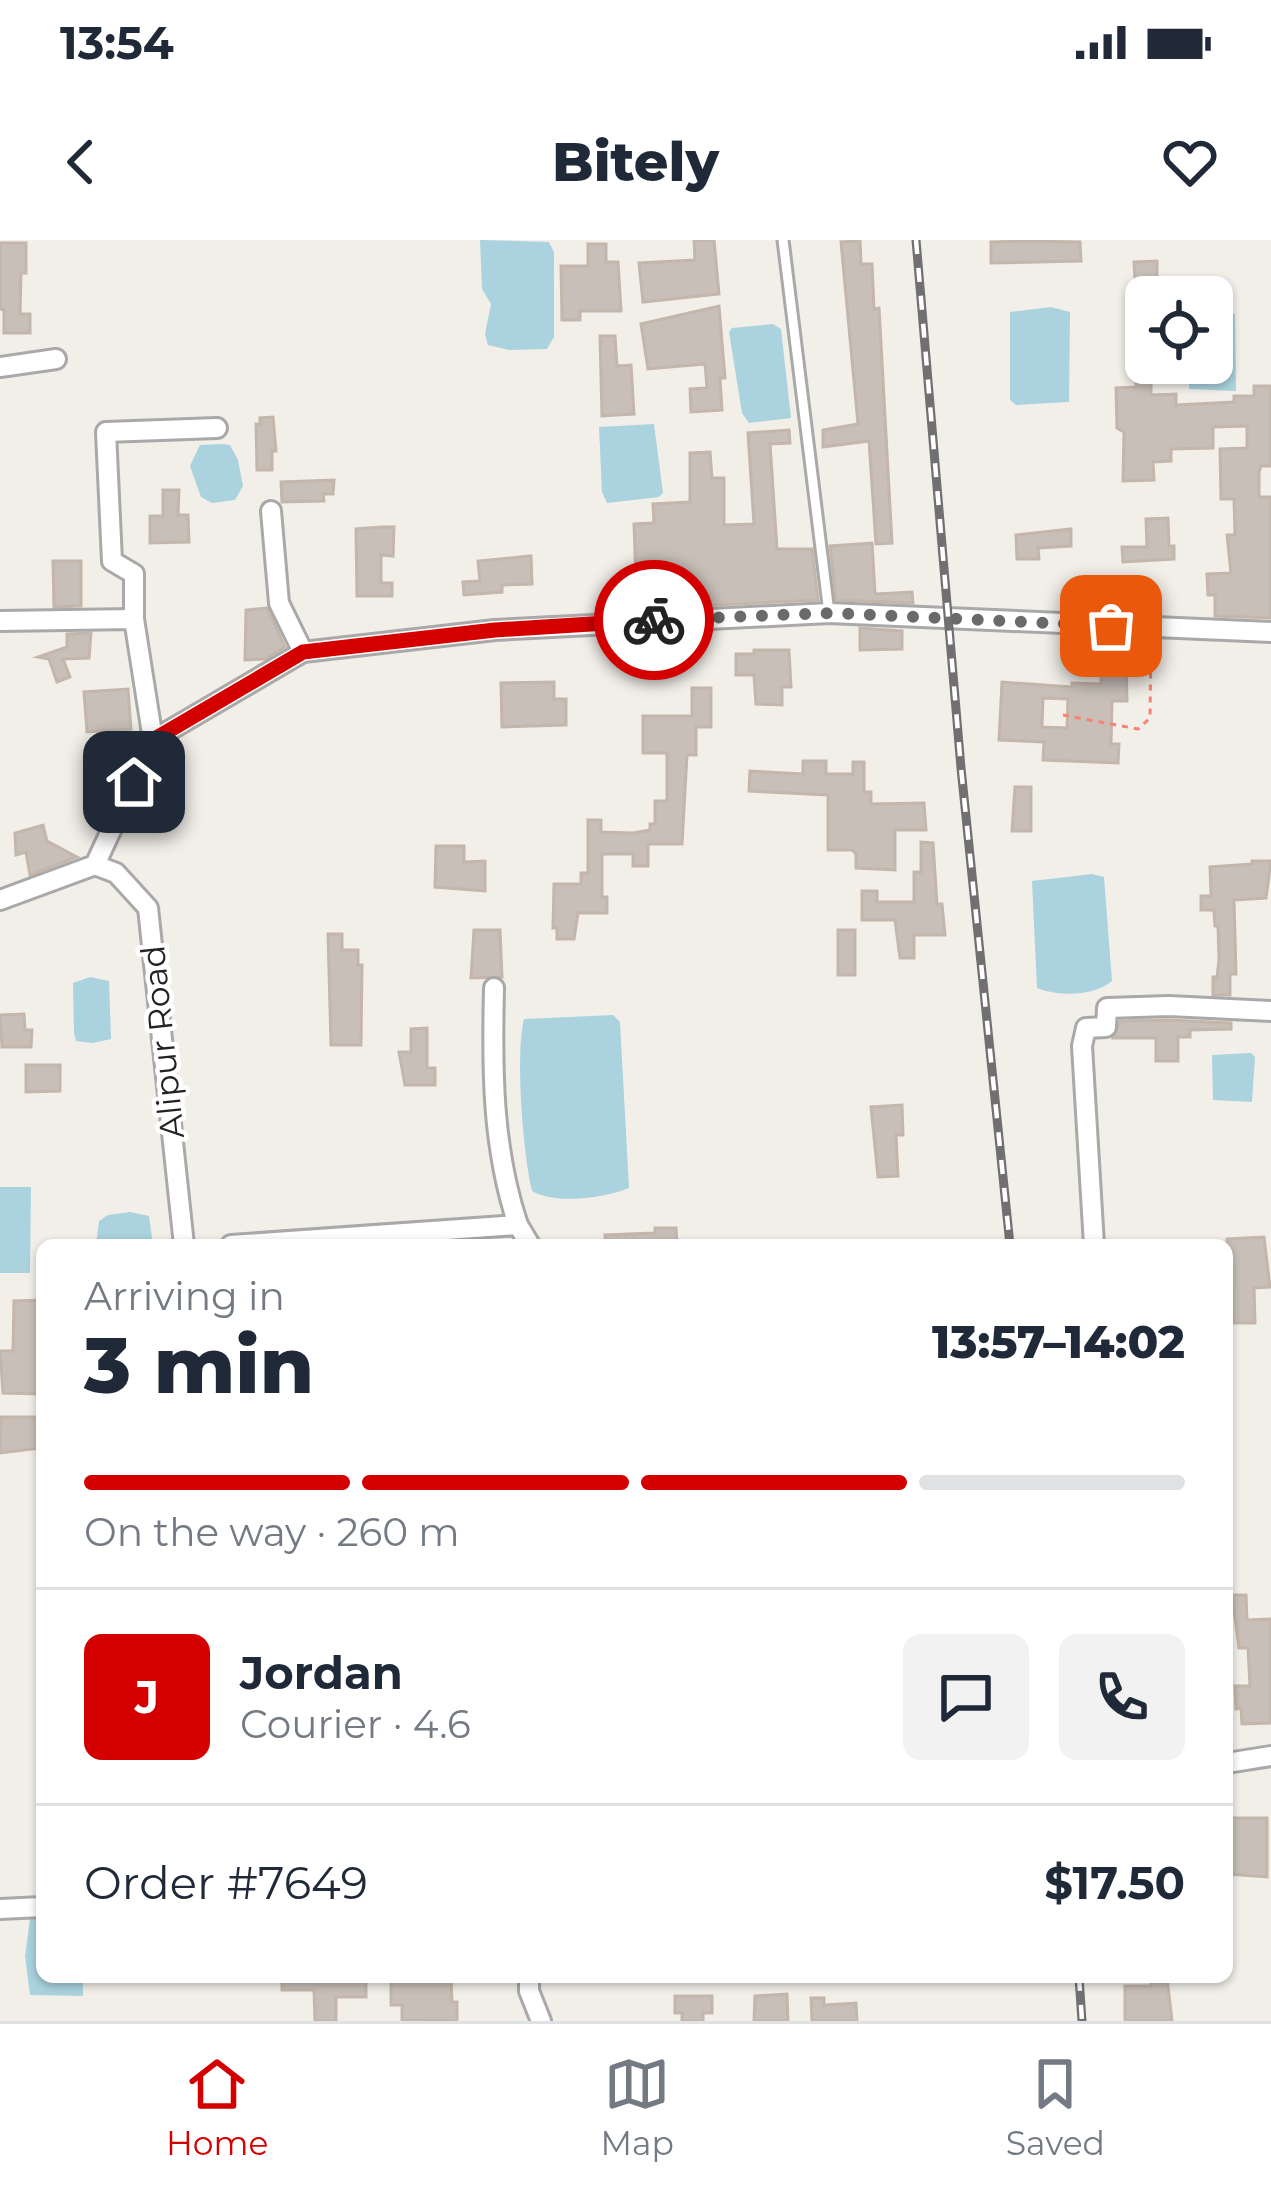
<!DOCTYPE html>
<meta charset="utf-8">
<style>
:root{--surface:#fff;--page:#f2f2f3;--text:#1f2937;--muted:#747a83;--line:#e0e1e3;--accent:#d40000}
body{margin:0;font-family:Montserrat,sans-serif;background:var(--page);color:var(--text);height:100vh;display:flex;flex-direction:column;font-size:45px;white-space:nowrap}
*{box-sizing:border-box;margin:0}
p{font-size:39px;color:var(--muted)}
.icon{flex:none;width:66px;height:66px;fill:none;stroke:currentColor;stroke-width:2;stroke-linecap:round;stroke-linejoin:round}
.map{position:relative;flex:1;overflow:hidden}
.side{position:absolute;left:36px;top:999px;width:1197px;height:744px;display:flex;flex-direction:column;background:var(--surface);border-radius:18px;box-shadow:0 3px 9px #0004}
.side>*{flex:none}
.controls{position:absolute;left:1125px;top:36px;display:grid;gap:24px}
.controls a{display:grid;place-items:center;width:108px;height:108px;border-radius:18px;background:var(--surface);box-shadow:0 3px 9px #0004;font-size:60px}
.pin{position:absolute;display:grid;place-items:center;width:102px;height:102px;color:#fff;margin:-51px;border-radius:24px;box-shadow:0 6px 18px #0006}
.courier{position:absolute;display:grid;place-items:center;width:120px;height:120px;margin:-60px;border:9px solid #d40000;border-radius:50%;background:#fff;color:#222;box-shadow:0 3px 15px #0007}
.summary em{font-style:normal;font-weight:800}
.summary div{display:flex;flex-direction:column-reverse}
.summary{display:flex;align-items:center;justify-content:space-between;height:204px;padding:0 48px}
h1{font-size:78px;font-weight:800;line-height:90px}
.bar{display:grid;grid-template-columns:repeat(4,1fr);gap:18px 12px;align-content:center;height:144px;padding:0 48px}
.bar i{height:15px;border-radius:9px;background:var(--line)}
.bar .current{background:var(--accent)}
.bar p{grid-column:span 4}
.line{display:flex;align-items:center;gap:30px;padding:0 48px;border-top:3px solid var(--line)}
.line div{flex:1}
.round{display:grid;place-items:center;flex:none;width:126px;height:126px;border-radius:18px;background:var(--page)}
.status{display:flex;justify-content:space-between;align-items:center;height:84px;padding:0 60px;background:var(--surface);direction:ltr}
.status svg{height:33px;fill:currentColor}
header{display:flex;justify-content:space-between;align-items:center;height:156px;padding:0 48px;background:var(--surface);font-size:54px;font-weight:800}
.tabs{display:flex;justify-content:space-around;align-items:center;height:168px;border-top:3px solid var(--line);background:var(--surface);font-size:33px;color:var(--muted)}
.tabs a{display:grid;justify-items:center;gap:6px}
.tabs .current{color:var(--accent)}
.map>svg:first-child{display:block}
.water{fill:#aad3df}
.building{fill:#c7bfb8;stroke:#c4b6ab;stroke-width:3;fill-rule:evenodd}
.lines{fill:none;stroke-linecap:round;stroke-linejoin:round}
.lane-casing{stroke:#a9a9a9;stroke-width:15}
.street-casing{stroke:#a9a9a9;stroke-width:24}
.path{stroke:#fa8072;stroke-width:3;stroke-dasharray:6 6;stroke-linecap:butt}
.lane{stroke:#fff;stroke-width:9}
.street{stroke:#fff;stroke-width:18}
.rail-casing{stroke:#707070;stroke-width:9}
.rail{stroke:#fff;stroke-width:4.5;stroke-dasharray:14;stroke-linecap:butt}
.done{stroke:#6b6a68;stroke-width:12;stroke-dasharray:0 21.6}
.route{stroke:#d40000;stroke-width:15}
.labels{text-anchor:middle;stroke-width:9;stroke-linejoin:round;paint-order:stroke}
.street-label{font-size:33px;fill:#222;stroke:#fff}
</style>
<div class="status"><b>13:54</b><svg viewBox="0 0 49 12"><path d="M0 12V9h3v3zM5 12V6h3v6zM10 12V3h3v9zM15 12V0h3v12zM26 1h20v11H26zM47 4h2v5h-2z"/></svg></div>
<header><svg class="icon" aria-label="back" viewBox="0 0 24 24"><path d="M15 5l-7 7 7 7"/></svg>Bitely<svg class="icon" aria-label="heart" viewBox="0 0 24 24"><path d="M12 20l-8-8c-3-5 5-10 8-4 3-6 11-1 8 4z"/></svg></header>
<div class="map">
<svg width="1271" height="1781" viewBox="0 0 1271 1781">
<rect width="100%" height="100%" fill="#f2efe9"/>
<g class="water">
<path d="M480,0L549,2L554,12V97L547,109L509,110L488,105L485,94L491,64L482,49Z"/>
<path d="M1051,67L1070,72L1069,162L1016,165L1010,160V72Z"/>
<path d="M1212,74H1235L1236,151L1189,149V123H1212Z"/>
<path d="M773,84L781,89L791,178L749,183L742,173L729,92L732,88Z"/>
<path d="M654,184L663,253L659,257L607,263L602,252L599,187Z"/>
<path d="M223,204L230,205L238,220L243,246L235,260L212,263L201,257L190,226L200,205Z"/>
<path d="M1092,634L1104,637L1112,741C1094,756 1060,757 1037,748L1032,641Z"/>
<path d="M90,737L109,741L111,799L93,803L76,801L74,793L73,743Z"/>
<path d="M613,775L620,782L629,948C604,958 556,965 532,951C523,915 515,814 524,779Z"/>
<path d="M1251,813L1255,817L1252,862L1213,860L1212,815Z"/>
<path d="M0,947H31L30,1033H0Z"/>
<path d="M130,972L149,976L153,1005H96L99,981L108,975Z"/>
<path d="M31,1672H42V1737H83V1756L30,1755L25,1716Z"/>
</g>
<g class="building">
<path d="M694,0H714L719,54L643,62L639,23L695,20Z"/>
<path d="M860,1L861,24H872L874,69L879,68L892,303L876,304L869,201L823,207V190L858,184L841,2Z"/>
<path d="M1030,1L1080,2L1081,21L991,23V2Z"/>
<path d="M0,3H26V33H21L20,74H30V93H4V70L0,69Z"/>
<path d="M588,4H606V22H618L621,71H580V80H562L561,26H588Z"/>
<path d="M1157,21V40H1168V52L1136,55L1134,22Z"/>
<path d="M719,66L725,138H720L722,170L691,172L690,149L707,148L705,124L648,129L641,84Z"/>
<path d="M600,96H615L617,126L631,125L634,174L602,176Z"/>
<path d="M1136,137H1151V155L1176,154V165L1234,162V156H1254V146H1271V226H1261L1259,232V257H1271V378L1215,376V355H1208L1207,334L1231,333L1227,295H1235L1234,259H1221L1220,209L1247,208V186L1213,187V208L1171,209V221L1153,222L1154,240L1123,241L1124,192L1117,188L1116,148L1136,147Z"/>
<path d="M273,177L276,211H272V230H257L256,184H260V178Z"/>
<path d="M789,190L790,203L770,204L777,309H812L818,360L637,369L634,284L654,283L653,264L690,262V213L710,212L712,238H724V285L754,284L748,193Z"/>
<path d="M334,240L333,254H323L324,261L282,262L281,242Z"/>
<path d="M163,250H179L178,275H188L189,302L150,303V276H163Z"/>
<path d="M1168,278L1169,306H1174V319L1123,322L1122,307H1147L1146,279Z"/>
<path d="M382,287H394L393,316L381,315V343H392V356H357L356,289Z"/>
<path d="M1071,289V306L1038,308L1039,319H1017L1016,295Z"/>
<path d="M872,303L875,354L912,352L913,363L836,360L830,306Z"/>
<path d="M531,316L532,344L502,345V352L464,355L463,342L480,341L478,321Z"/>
<path d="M53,321H81V366L54,367Z"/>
<path d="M267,368L285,407L265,419L245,420L246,370Z"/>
<path d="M860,388L902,391V409L860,410Z"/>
<path d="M91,393L89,418L63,419L70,437L57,442L49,419L38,417L67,407V394Z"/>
<path d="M1103,398L1140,400V419L1126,418L1127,461H1112L1111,504H1119L1118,523L1043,520L1044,502L999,500L1002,442L1072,447V443L1101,444ZM1043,458L1068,459L1067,488L1042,487Z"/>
<path d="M754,410H789L791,447H782V465L756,464L754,435H736V414H754Z"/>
<path d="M554,442V459H566V485L502,487L501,443Z"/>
<path d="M692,448H711V487H696V515H687L682,604H648V626H633V614H602V657H607V673H578L574,699H557V688H553L554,644H581V633H588V580H601V592L633,593L650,590V584H655V561H667V513H643V476H692Z"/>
<path d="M128,449L131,489L87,492L84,452Z"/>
<path d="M803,521H826V534H853V522H864V552H871V564L924,563L926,590H895V630L856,628V614L852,610H828V555L749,551L750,531L803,534Z"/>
<path d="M1015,547H1031V591H1012Z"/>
<path d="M43,585L47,601L77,617L30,635L26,612L16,615L15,593Z"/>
<path d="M921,602L933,603L937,664H942L945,695H914V718H900L895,680H862V651H877V662H914V632H921Z"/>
<path d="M436,606H464V622L485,621V651L435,647Z"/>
<path d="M1252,621H1271L1266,658L1234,660L1236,734H1230V755H1213V737H1217L1219,720L1218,686H1215L1214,670H1201V656H1211L1210,627L1252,624Z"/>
<path d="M474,690H500L502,737L471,738Z"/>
<rect x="838" y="690" width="17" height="45"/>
<path d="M328,694H342V710H358V725H362L361,805H331Z"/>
<path d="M24,774L25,790H32L31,807H2L0,775Z"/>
<path d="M1169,780L1231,783V789L1190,790V797H1178V821H1156V798H1113L1120,781Z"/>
<path d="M427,788V828H435V845H405L399,812H411V789Z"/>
<path d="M26,825H60V851L26,852Z"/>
<path d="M902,865L903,895H896L898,936L878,937L871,867Z"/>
<path d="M655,988H676L677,1005H606L605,995L655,993Z"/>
<path d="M1264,997L1270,1047L1254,1048L1255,1083H1233L1232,1050H1227V999Z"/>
<path d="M42,1060V1154L3,1153L0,1111H13L14,1061Z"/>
<path d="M1,1177H41V1208L0,1213Z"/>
<path d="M1232,1355H1246L1247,1380L1271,1379V1483L1242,1484L1241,1468L1236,1469L1235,1446H1250L1248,1408H1239Z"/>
<path d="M1227,1578H1267V1637L1227,1634Z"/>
<path d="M282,1737H366V1757H336V1781H315L314,1750H282Z"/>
<path d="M391,1737L451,1738L452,1762H457V1781L402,1780V1765H391Z"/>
<path d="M1151,1737H1167L1172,1781H1125V1746H1151Z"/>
<path d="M787,1754L788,1781H754L755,1756Z"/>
<path d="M675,1756H712V1773H703V1781H682V1773H675Z"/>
<path d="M811,1758H824V1765L856,1763L857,1781H812Z"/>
</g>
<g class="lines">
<g class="lane-casing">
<path id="lane" d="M783,0L829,373"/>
</g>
<g class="street-casing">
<g id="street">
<path d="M0,127L56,119"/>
<path d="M271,271L279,363L303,412"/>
<path d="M134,379V334L112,321L106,192L217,188"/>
<path d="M0,381L134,379L153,500"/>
<path d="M95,625L116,633L148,668L184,1005"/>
<path d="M0,660L95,625L153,500L303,412L495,390L829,373L1271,392"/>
<path d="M494,748C492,829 492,907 518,985"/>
<path d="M231,1005L518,985L530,1005"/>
<path d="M1094,1005L1082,806L1086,788L1106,787L1107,768L1169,766L1271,771"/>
<path d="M1227,1523L1271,1516"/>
<path d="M0,1669L42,1667"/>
<path d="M529,1737V1751L541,1781"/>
</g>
</g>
<path class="path" d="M1063,475L1138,489L1150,478L1151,401"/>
<use href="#lane" class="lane"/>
<use href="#street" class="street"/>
<g class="rail-casing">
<g id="rail">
<path d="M916,0L961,528L1010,1005"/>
<path d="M1079,1737L1082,1781"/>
</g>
</g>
<use href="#rail" class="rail"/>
</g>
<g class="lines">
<path class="done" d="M654,380L830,373L1111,386"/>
<path class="route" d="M134,542L153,500L303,412L495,390L654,380"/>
</g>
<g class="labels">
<g class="street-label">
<text transform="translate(162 802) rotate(-96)" y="12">Alipur Road</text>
</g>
</g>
</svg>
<div class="controls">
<a><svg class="icon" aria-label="locate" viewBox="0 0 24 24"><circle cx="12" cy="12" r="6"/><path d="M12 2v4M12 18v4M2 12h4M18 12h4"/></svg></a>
</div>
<div class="pin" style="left:1111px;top:386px;background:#ea580c"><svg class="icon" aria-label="bag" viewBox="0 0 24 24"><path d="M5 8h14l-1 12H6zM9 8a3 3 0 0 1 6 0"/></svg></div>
<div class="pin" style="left:134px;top:542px;background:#1f2937"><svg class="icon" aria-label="home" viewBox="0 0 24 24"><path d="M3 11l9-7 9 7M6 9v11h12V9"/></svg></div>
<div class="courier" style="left:654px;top:380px"><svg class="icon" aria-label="bike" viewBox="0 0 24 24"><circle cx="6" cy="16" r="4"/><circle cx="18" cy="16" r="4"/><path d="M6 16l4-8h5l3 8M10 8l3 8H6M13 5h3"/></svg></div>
<section class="side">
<div class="summary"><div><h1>3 min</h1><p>Arriving in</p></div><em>13:57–14:02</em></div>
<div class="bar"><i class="current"></i><i class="current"></i><i class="current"></i><i></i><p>On the way · 260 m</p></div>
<div class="line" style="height:216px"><b class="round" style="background:var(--accent);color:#fff">J</b><div><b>Jordan</b><p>Courier · 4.6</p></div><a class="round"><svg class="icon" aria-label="chat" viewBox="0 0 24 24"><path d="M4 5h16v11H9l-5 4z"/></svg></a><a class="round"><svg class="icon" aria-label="phone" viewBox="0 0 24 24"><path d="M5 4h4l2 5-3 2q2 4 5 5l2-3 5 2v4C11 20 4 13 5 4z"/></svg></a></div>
<div class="line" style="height:156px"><div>Order #7649</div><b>$17.50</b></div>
</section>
</div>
<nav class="tabs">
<a class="current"><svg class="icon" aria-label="home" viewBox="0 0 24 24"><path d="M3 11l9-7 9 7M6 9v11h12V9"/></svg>Home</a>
<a><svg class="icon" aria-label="map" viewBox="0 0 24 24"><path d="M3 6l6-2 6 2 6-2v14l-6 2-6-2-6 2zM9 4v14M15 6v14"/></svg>Map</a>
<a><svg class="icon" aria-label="saved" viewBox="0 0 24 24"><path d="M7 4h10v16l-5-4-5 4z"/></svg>Saved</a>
</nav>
